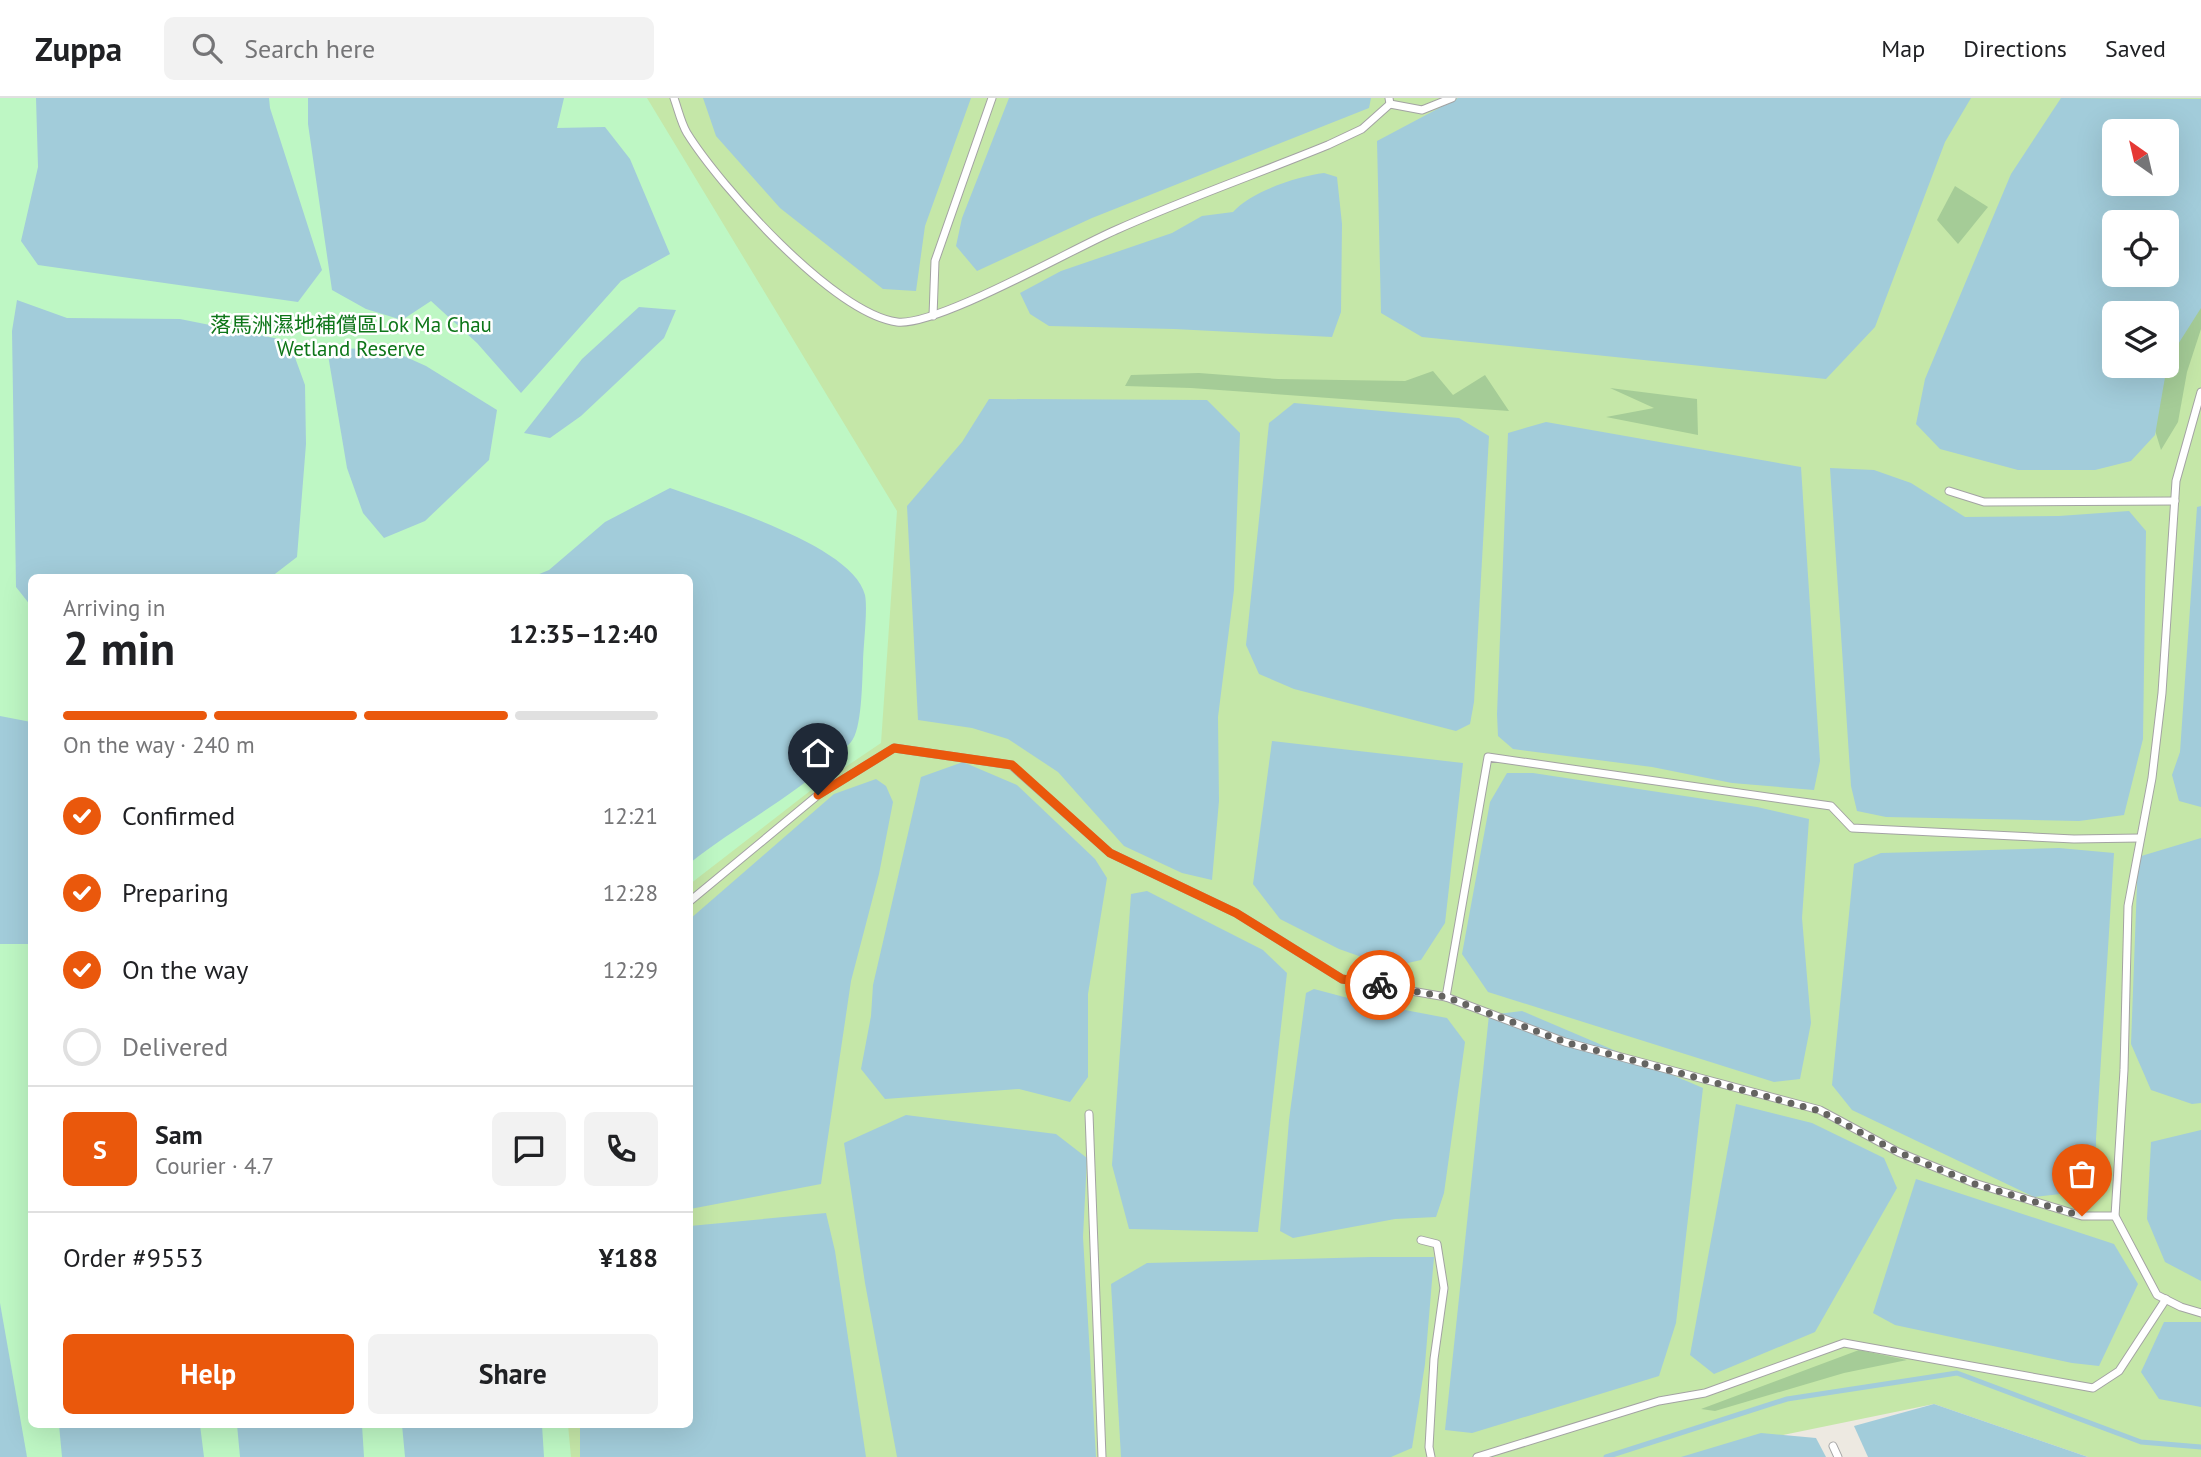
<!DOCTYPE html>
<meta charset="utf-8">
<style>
:root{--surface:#fff;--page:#f2f2f2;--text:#202124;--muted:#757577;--line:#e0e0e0;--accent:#ea580c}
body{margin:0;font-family:"PT Sans","Noto Sans SC",sans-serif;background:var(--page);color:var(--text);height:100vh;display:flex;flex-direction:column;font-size:26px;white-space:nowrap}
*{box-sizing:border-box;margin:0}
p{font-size:23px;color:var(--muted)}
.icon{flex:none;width:38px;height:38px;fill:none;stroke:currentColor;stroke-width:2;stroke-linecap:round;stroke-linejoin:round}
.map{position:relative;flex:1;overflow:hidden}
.panel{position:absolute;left:28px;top:476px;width:665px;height:854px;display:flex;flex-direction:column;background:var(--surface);border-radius:10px;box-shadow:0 7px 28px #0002}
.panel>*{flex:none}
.needle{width:46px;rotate:326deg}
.buttons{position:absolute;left:2102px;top:21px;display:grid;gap:14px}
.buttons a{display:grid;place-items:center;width:77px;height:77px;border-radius:10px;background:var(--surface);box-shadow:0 7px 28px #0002;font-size:35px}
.pin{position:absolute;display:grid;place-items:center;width:60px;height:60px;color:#fff;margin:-72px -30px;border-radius:50% 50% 50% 0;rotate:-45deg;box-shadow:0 0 7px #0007}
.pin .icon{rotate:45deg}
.courier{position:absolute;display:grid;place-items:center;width:70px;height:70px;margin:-35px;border:5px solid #ea580c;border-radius:50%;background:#fff;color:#222;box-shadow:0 2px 9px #0007}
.head em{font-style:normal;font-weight:600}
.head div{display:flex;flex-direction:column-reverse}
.head{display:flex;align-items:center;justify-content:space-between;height:119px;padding:0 35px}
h1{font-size:46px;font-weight:600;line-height:52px}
.bar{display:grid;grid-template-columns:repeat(4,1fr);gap:10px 7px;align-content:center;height:84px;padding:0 35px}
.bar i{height:9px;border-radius:5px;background:var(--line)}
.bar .on{background:var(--accent)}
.bar p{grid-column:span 4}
.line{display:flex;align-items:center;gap:18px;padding:0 35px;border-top:2px solid var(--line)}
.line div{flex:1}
.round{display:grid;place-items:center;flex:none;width:74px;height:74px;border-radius:10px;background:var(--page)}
ol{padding:0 35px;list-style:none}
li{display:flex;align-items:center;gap:21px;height:77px}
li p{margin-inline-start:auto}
li .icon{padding:7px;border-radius:50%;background:var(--accent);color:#fff;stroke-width:4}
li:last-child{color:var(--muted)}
li i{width:38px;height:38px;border:4px solid var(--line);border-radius:50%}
.cta{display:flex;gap:14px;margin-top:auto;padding:14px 35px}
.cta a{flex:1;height:80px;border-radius:10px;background:var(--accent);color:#fff;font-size:28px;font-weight:600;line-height:80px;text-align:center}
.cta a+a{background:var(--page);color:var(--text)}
header{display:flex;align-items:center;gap:42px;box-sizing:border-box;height:98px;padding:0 35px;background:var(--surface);border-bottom:2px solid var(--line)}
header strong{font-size:33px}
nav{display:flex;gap:38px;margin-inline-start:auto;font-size:24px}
.search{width:490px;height:63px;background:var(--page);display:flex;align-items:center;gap:18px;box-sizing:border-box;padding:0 24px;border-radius:10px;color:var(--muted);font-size:26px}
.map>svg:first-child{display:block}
.grass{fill:#c5e7a8;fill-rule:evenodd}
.forest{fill:#a5cc97}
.park{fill:#bef7c4}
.water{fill:#a2ccda;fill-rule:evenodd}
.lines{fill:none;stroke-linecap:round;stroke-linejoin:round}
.stream{stroke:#a2ccda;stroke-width:5}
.lane-casing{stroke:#a3a3a3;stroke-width:9}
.lane{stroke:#fff;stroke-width:7}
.done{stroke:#656461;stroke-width:7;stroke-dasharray:0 12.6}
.route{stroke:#ea580c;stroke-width:9}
.labels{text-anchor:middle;stroke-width:5;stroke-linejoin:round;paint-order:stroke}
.park-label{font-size:21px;fill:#0e7619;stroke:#fff}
</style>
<header>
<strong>Zuppa</strong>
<div class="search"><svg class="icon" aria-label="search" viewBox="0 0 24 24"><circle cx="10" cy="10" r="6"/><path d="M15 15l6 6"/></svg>Search here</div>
<nav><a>Map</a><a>Directions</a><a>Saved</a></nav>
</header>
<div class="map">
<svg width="2201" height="1359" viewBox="0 0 2201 1359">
<rect width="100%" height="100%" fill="#ede9e1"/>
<path class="grass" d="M0,0H2201V1359H2088L1934,1306L1783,1337L1697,1359H0ZM2114,33H2166V86H2114ZM2114,124H2166V177H2114ZM2114,215H2166V268H2114ZM32,480H690V1326H32Z"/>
<g class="forest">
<path d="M1955,88L1988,109L1958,146L1937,122Z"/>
<path d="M2201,206V231L2187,274L2178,324L2161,352L2146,303L2166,268L2167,248Z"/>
<path d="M1433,273L1453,297L1485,277L1509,313L1191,290L1125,288L1131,277L1199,275L1278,281L1405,283Z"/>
<path d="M1610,290L1697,301L1698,337L1606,319L1654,310Z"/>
<path d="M1859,1252L1907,1262L1844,1275L1715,1313L1701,1311Z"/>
</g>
<path class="park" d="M0,0H647L897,413L881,645L810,693L690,786V480H32V1326L568,1327L571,1359H0Z"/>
<g class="water">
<path d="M36,0H269L270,10L322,172L298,204L38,167L21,143L38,69Z"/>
<path d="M308,0H564L557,30L605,29L630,61L670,156L621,183L521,295L477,245L431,203L402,222L366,211L332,192L308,26Z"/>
<path d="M703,0H971L925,128L916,193L883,191L780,110L716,38Z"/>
<path d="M1009,0H1371L1369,10L1092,120L977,173L956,148L962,120Z"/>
<path d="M1458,0H1971L1945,44L1875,229L1826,281L1422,239L1381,215L1377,43Z"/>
<path d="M2061,0L2201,1V210L2168,262L2155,337L2131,363L2095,372H2018L1940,351L1916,326L1925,281L2011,76ZM2166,33V86H2114V33ZM2166,124V177H2114V124ZM2114,215H2166V268H2114Z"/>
<path d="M1324,75L1337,79L1342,126L1341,214L1332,239L1174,231L1049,228L1030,216L1020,195L1061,173L1172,135L1202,118L1233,114C1250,94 1298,78 1324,75Z"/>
<path d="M17,202L67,220L180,221L289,243L305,287L306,346L297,459L271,479L32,480L31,508L16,489L12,233Z"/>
<path d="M639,209L676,212L664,240L581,318L550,340L524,335L582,261Z"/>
<path d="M386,250L426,268L497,312L489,362L425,423L384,440L363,415L347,370L327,251Z"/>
<path d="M989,301L1207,302L1240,335L1234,492L1218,619L1219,703L1212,782L1182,775L1124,748L1058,674L1008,641L972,630L918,622L907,408L962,344Z"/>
<path d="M1294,305L1459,320L1489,338L1474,604L1470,626L1456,633L1294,591L1259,576L1246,547L1269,325Z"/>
<path d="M1546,324L1801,369L1820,663L1814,692L1732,685L1652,669L1513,651L1498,638L1497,616L1508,335Z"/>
<path d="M1830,370L1874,372L1911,385L1965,419L2059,418L2129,413L2146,433L2143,641L2124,717L2079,723L1886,719L1857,713L1851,688Z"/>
<path d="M670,390C716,407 853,447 865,497C868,512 863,549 863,566C862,583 862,632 851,644C808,691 740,725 690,765V480L532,479L549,472L605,424Z"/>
<path d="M2201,408V709L2179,703L2172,677L2180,654L2197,409Z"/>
<path d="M0,618L31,624V846H0Z"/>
<path d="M1272,643L1463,665L1445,825L1421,862L1390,869L1339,851L1280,821L1253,786Z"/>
<path d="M963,664L1017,687L1095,761L1107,780L1088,896V979L1070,1004L1019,991L885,1001L861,971L871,918L873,887L921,679Z"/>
<path d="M1507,675H1533L1757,709L1809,721L1802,820L1811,925L1800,981L1774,984L1488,894L1462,856L1490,704Z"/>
<path d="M876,681L886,688L893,704L879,776L851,883L821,1086L690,1111V821L834,696Z"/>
<path d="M2201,740V1005L2192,1006L2151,992L2131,946L2138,759Z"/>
<path d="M2059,750L2114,755L2096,1041V1092L2034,1099L1852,1012L1832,987L1854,766L1881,755Z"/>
<path d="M1147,793L1263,852L1287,875L1258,1134L1129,1131L1112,1067L1131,796Z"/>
<path d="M1314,891L1363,904L1447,920L1465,944L1444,1095L1436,1119L1395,1121L1293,1140L1280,1133L1289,1022L1306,895Z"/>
<path d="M1522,913L1703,990L1676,1225L1659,1278L1472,1335L1445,1332L1489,917Z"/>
<path d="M1736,1006L1812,1025L1884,1060L1897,1090L1815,1234L1714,1276L1690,1257Z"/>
<path d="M906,1017L1056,1036L1087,1060L1083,1139L1096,1359H897L865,1185L844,1045Z"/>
<path d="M2201,1032V1183L2165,1164L2147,1121L2151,1044Z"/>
<path d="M1916,1081L2114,1146L2138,1186L2099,1268L2072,1265L1895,1227L1873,1215Z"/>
<path d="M826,1115L835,1153L866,1359H580V1327L690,1326V1128Z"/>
<path d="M1371,1159H1434L1425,1266L1412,1350L1391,1359H1121L1111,1186L1147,1165Z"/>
<path d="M0,1205L27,1359H0Z"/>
<path d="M2164,1224H2201V1309L2159,1301L2141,1274Z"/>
<path d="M1934,1306L2088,1359H1868L1854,1328Z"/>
<path d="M59,1327H200L204,1359H62Z"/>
<path d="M237,1327H362L364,1359H240Z"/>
<path d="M402,1327H542L544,1359H405Z"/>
<path d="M1761,1335L1816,1340L1826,1359H1681Z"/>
</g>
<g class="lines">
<path class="stream" d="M1606,1359L1787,1301L1957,1275L2141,1344L2201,1349"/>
<g class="lane-casing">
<g id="lane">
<path d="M674,0C678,11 681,25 687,35C720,88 833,215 897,224C936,229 1072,151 1116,132C1185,101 1257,76 1328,47L1362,31L1390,6"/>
<path d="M1389,0L1390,6L1422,12L1452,0"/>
<path d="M933,218L935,163L992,0"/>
<path d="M2201,294L2176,383L2162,595L2152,680L2128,808L2124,972L2115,1118L2157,1197L2181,1209L2201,1215"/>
<path d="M1949,393L1984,404L2175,403"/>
<path d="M690,803L818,697L894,650L1011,667L1110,755L1236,815L1342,881L1446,899L1488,659L1831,708L1852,730L2074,741L2140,740"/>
<path d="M1446,899L1565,944L1820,1012L1898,1054L1974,1085L2082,1118H2115"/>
<path d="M1089,1016L1102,1359"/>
<path d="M1421,1142L1437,1146L1444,1190L1434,1261L1429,1349L1431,1359"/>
<path d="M1833,1348L1838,1359"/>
<path d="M1477,1359L1659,1303L1705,1295L1844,1245L2093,1290L2119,1273L2166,1201"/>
</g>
</g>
<use href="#lane" class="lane"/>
</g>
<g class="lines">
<path class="done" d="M1380,887L1446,899L1565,944L1820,1013L1898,1054L1975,1086L2082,1118"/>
<path class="route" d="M818,697L894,650L1012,667L1110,755L1236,815L1342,881L1380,887"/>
</g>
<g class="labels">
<g class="park-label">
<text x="351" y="234">落馬洲濕地補償區Lok Ma Chau<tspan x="351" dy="24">Wetland Reserve</tspan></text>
</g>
</g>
</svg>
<div class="buttons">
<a><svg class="needle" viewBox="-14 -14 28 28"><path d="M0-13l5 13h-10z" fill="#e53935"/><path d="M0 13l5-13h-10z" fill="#757577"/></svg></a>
<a><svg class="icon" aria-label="locate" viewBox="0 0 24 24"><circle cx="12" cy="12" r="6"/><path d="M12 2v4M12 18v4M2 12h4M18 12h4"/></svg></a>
<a><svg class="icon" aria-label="layers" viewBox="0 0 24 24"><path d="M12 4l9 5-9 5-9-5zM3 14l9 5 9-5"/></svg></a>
</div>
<div class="pin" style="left:2082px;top:1118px;background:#ea580c"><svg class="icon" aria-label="bag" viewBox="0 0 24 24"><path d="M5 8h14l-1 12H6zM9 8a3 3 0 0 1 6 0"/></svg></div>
<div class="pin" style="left:818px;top:697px;background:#1f2937"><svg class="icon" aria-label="home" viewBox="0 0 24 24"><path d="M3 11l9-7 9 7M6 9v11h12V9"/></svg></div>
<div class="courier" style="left:1380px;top:887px"><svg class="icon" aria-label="bike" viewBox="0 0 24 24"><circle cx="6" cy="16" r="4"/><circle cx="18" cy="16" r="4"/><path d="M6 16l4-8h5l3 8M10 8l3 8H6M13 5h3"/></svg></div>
<section class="panel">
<div class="head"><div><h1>2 min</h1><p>Arriving in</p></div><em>12:35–12:40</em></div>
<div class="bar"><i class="on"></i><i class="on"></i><i class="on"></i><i></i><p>On the way · 240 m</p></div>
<ol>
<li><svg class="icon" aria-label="check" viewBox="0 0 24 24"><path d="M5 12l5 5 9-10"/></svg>Confirmed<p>12:21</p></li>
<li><svg class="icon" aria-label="check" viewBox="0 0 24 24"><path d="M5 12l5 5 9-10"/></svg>Preparing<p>12:28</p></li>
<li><svg class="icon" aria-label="check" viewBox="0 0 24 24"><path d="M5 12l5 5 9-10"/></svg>On the way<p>12:29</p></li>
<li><i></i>Delivered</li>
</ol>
<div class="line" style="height:126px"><b class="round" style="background:var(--accent);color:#fff">S</b><div><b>Sam</b><p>Courier · 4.7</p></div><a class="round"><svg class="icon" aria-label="chat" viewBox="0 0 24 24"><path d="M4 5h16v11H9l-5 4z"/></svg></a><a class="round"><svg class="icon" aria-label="phone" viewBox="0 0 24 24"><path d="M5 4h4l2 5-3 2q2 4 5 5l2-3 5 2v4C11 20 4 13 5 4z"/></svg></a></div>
<div class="line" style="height:91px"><div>Order #9553</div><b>¥188</b></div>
<div class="cta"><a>Help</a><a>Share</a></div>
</section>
</div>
